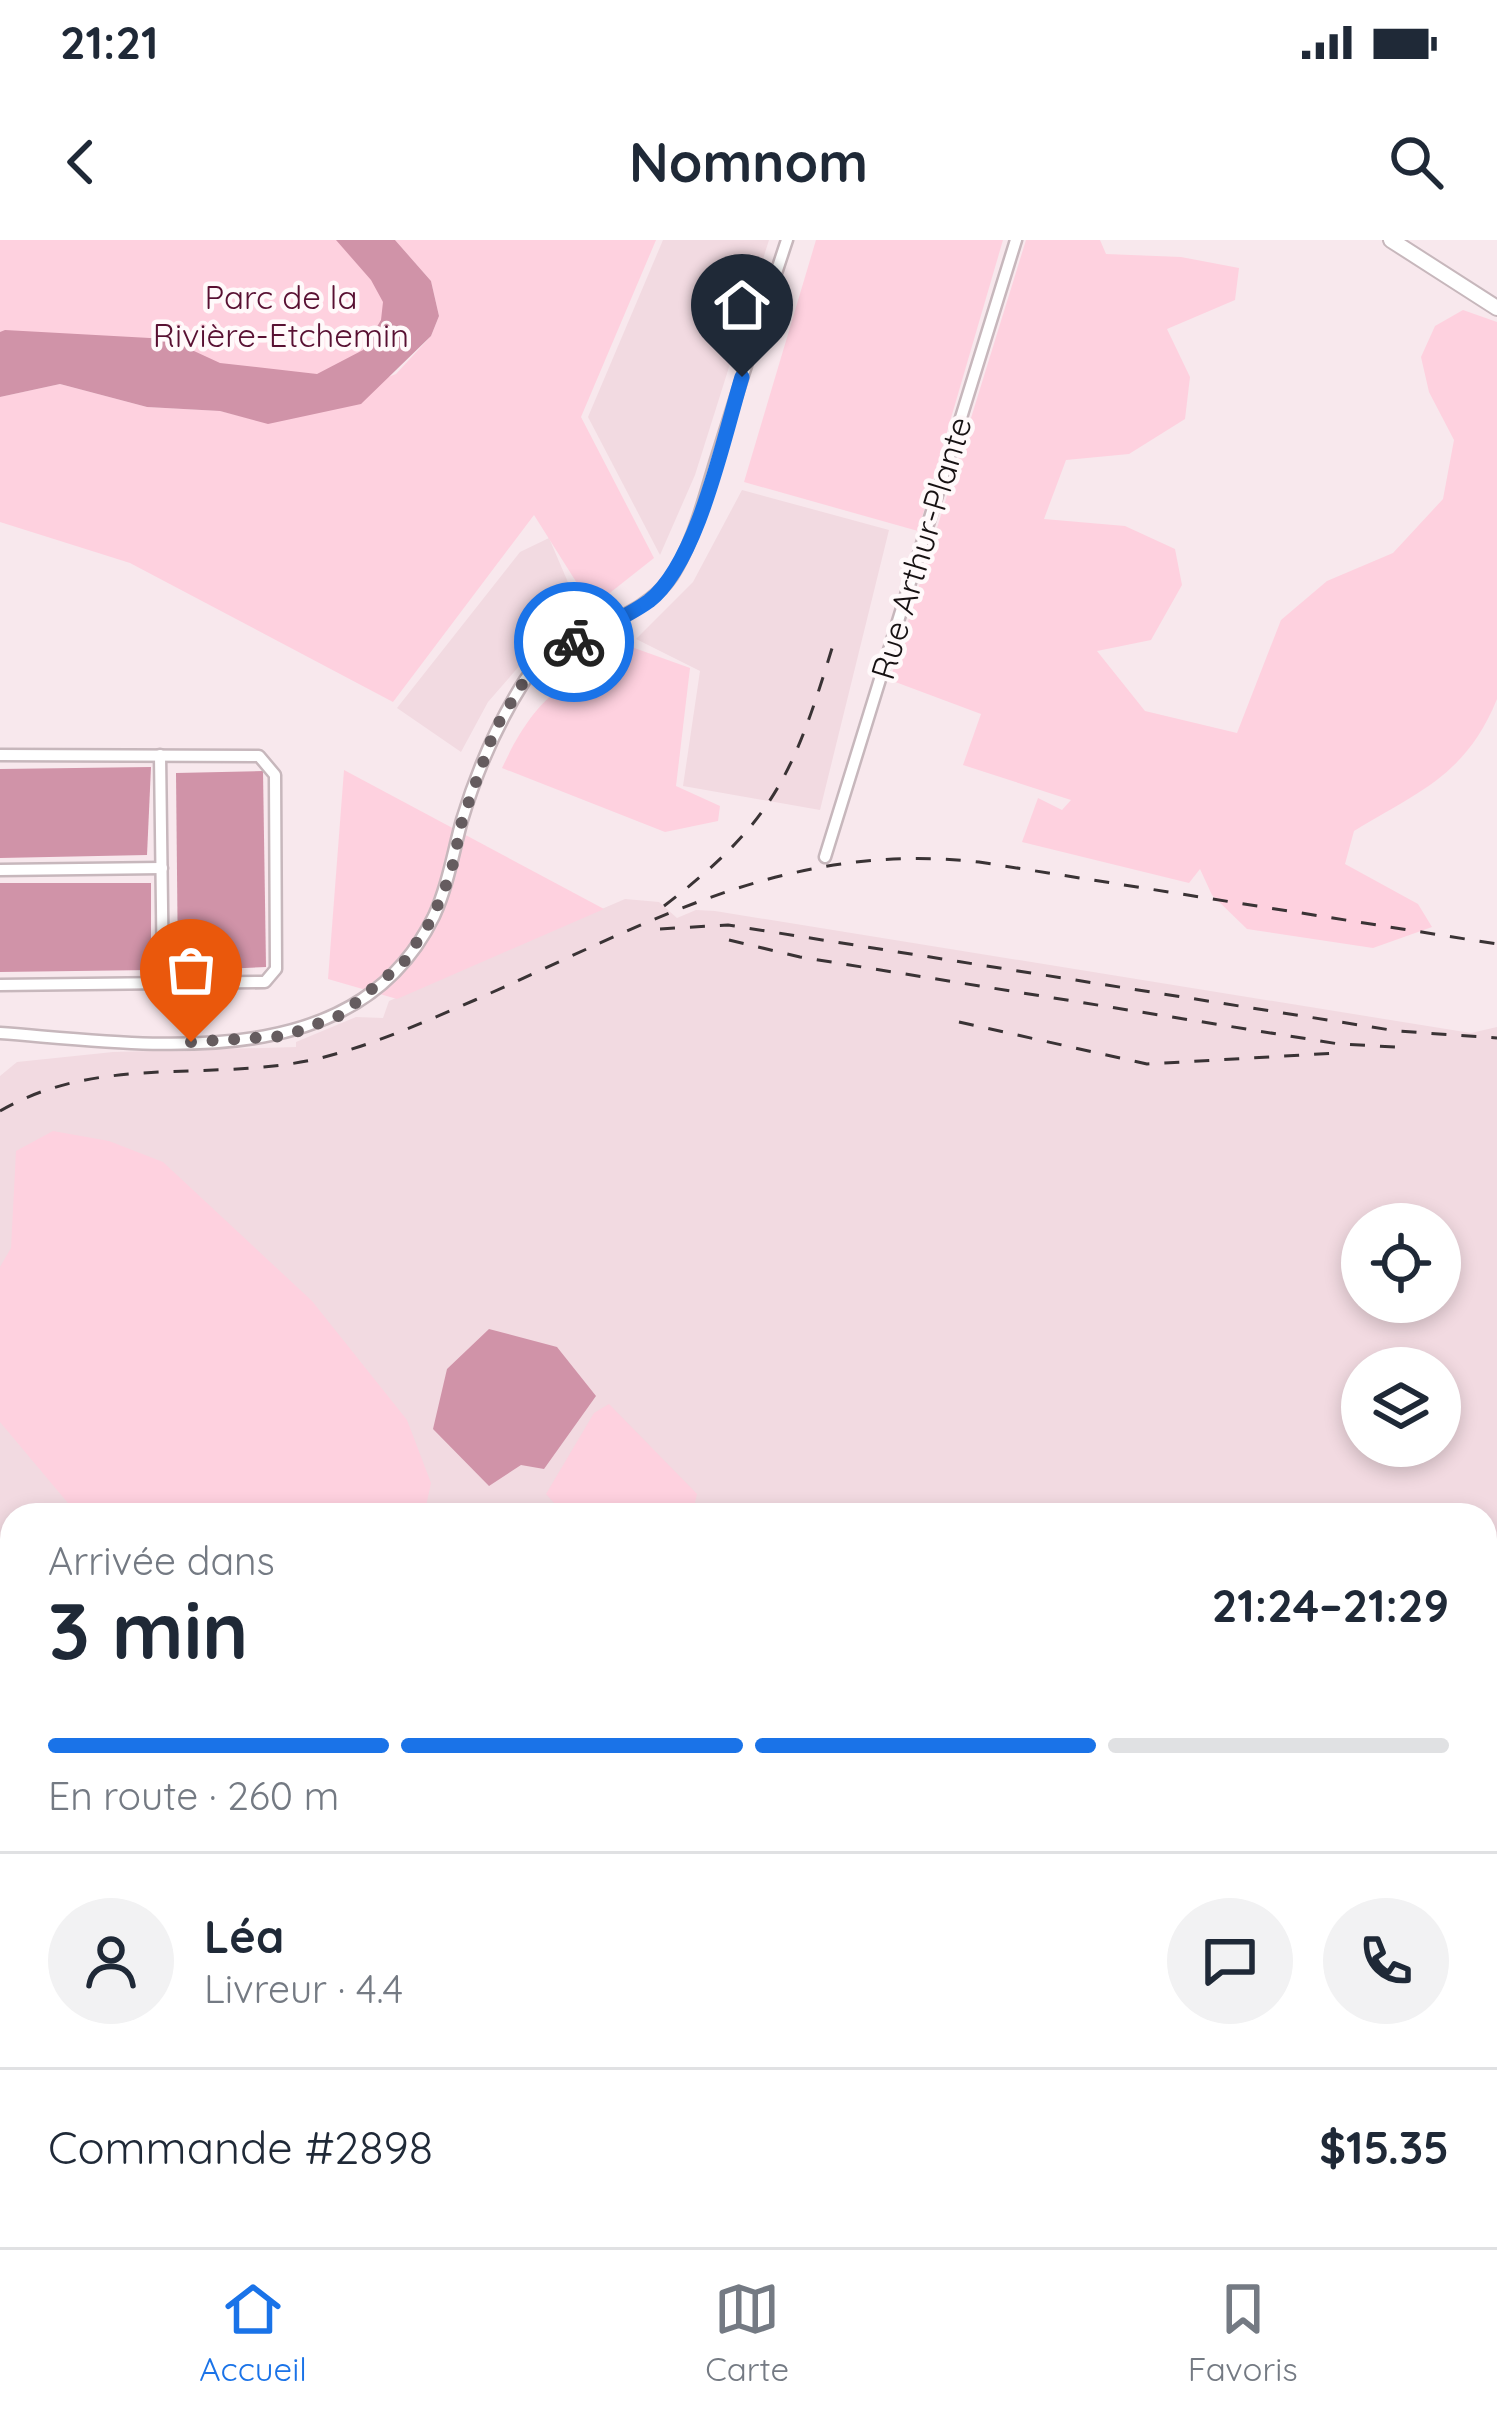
<!DOCTYPE html>
<html lang="fr">
<meta charset="utf-8">
<style>
:root{--surface:#fff;--page:#f2f2f3;--text:#1f2937;--muted:#747a83;--line:#e0e1e3;--accent:#1a73e8}
body{margin:0;font-family:Quicksand,sans-serif;background:var(--page);color:var(--text);height:100vh;display:flex;flex-direction:column;font-size:45px;white-space:nowrap}
*{box-sizing:border-box;margin:0}
p{font-size:39px;color:var(--muted)}
.icon{flex:none;width:66px;height:66px;fill:none;stroke:currentColor;stroke-width:2;stroke-linecap:round;stroke-linejoin:round}
.map{position:relative;flex:1;overflow:hidden}
.panel{position:absolute;left:0px;top:1263px;width:1497px;height:744px;display:flex;flex-direction:column;background:var(--surface);border-radius:36px 36px 0 0;box-shadow:0 6px 18px #0003}
.panel>*{flex:none}
.tools{position:absolute;left:1341px;top:963px;display:grid;gap:24px}
.tools a{display:grid;place-items:center;width:120px;height:120px;border-radius:50%;background:var(--surface);box-shadow:0 6px 18px #0003;font-size:60px}
.pin{position:absolute;display:grid;place-items:center;width:102px;height:102px;color:#fff;margin:-123px -51px;border-radius:50% 50% 50% 0;rotate:-45deg;box-shadow:0 0 12px #0007}
.pin .icon{rotate:45deg}
.courier{position:absolute;display:grid;place-items:center;width:120px;height:120px;margin:-60px;border:9px solid #1a73e8;border-radius:50%;background:#fff;color:#222;box-shadow:0 3px 15px #0007}
.summary em{font-style:normal;font-weight:800}
.summary div{display:flex;flex-direction:column-reverse}
.summary{display:flex;align-items:center;justify-content:space-between;height:204px;padding:0 48px}
h1{font-size:78px;font-weight:800;line-height:90px}
.bar{display:grid;grid-template-columns:repeat(4,1fr);gap:18px 12px;align-content:center;height:144px;padding:0 48px}
.bar i{height:15px;border-radius:9px;background:var(--line)}
.bar .active{background:var(--accent)}
.bar p{grid-column:span 4}
.line{display:flex;align-items:center;gap:30px;padding:0 48px;border-top:3px solid var(--line)}
.line div{flex:1}
.round{display:grid;place-items:center;flex:none;width:126px;height:126px;border-radius:63px;background:var(--page)}
.status{display:flex;justify-content:space-between;align-items:center;height:84px;padding:0 60px;background:var(--surface);direction:ltr}
.status svg{height:33px;fill:currentColor}
header{display:flex;justify-content:space-between;align-items:center;height:156px;padding:0 48px;background:var(--surface);font-size:54px;font-weight:800}
.dock{display:flex;justify-content:space-around;align-items:center;height:168px;border-top:3px solid var(--line);background:var(--surface);font-size:33px;color:var(--muted)}
.dock a{display:grid;justify-items:center;gap:6px}
.dock .active{color:var(--accent)}
.map>svg:first-child{display:block}
.built{fill:#f2dae1;fill-rule:evenodd}
.green{fill:#fed1df}
.water{fill:#d093a8}
.lines{fill:none;stroke-linecap:round;stroke-linejoin:round}
.stream{stroke:#d093a8;stroke-width:3}
.minor-casing{stroke:#c7b7bc;stroke-width:15}
.major-casing{stroke:#c7b7bc;stroke-width:18}
.minor{stroke:#fff;stroke-width:10}
.major{stroke:#fff;stroke-width:14}
.rail{stroke:#3a3335;stroke-width:3;stroke-dasharray:15 15;stroke-linecap:butt}
.done{stroke:#655c5f;stroke-width:12;stroke-dasharray:0 21.6}
.route{stroke:#1a73e8;stroke-width:15}
.labels{text-anchor:middle;stroke-width:9;stroke-linejoin:round;paint-order:stroke}
.park-label{font-size:33px;fill:#581032;stroke:#fff9fa}
.street-label{font-size:33px;fill:#161112;stroke:#fff9fa}
</style>
<div class="status"><b>21:21</b><svg viewBox="0 0 49 12"><path d="M0 12V9h3v3zM5 12V6h3v6zM10 12V3h3v9zM15 12V0h3v12zM26 1h20v11H26zM47 4h2v5h-2z"/></svg></div>
<header><svg class="icon" aria-label="back" viewBox="0 0 24 24"><path d="M15 5l-7 7 7 7"/></svg>Nomnom<svg class="icon" aria-label="search" viewBox="0 0 24 24"><circle cx="10" cy="10" r="6"/><path d="M15 15l6 6"/></svg></header>
<div class="map">
<svg width="1497" height="2007" viewBox="0 0 1497 2007">
<rect width="100%" height="100%" fill="#f8e8ed"/>
<g class="built">
<path d="M663,0H769L695,235L660,315L588,177Z"/>
<path d="M742,250L889,290L820,570L683,546L700,431L636,399L693,342Z"/>
<path d="M549,298L585,382L521,424L488,462L461,512L397,468L520,312Z"/>
<path d="M625,659L659,662L677,678L696,670L715,671L1471,793L1497,787V2007H128L132,1995H1485V1275H12V1668L0,1643V836L17,822L113,812L296,807V802L356,777L383,778L389,761ZM1362,984H1440V1062H1362ZM1362,1128H1440V1206H1362Z"/>
</g>
<g class="green">
<path d="M0,0H368L406,86L358,140L0,126Z"/>
<path d="M395,0H656L581,177L654,318L592,367L534,275L393,462L130,323L0,282V157L60,144L147,167L220,171L268,183L396,134L431,96L439,76L431,41Z"/>
<path d="M816,0H1003L918,291L744,242Z"/>
<path d="M1026,0H1100L1106,14L1181,17L1239,28L1235,60L1167,89L1190,137L1185,179L1129,214L1066,220L1044,279L1125,286L1175,309L1182,345L1151,400L1097,411L1145,471L1237,493L1281,380L1327,341L1393,313L1443,259L1454,200L1429,152L1421,117L1435,86L1463,70L1497,82V459C1466,535 1420,551 1354,591L1345,624L1418,664L1432,687L1373,708L1247,689L1212,655L1200,629L1189,643L1022,602L1038,558L1062,570L1071,560L963,525L981,474L890,440Z"/>
<path d="M626,405L690,428L676,546L720,566L718,581L665,592L502,528C537,454 560,447 626,405Z"/>
<path d="M344,530L604,669L397,759L328,739Z"/>
<path d="M53,891L109,901L163,922L312,1061L407,1180L431,1243L424,1275H78L0,1182V1027L11,1008L16,911Z"/>
<path d="M609,1164L697,1254L692,1275H565L546,1254L594,1173Z"/>
<path d="M234,1995H386L389,2007H244Z"/>
</g>
<g class="water">
<path d="M336,0H395L431,41L439,76L431,96L361,164L268,184L220,171L147,167L60,144L0,157V92L5,90L168,99L220,123L317,134L363,110L381,80L383,62L371,40Z"/>
<path d="M151,527L147,615L0,618V529Z"/>
<path d="M263,531L266,727L178,731L176,533Z"/>
<path d="M0,643H151V730L0,732Z"/>
<path d="M489,1089L557,1107L596,1156L544,1229L521,1225L489,1246L433,1189L447,1129Z"/>
</g>
<g class="lines">
<g class="stream">
<path d="M0,1763L12,1776"/>
<path d="M173,1995L174,2007"/>
</g>
<g class="minor-casing">
<g id="minor">
<path d="M0,515L259,516L275,535L276,729L265,742L0,745"/>
<path d="M160,515L163,743"/>
<path d="M825,617L1016,0"/>
<path d="M0,630L162,628"/>
<path d="M0,793C147,804 355,839 434,676C448,645 453,613 462,580C477,530 497,484 525,440C558,388 638,387 672,336C694,302 705,255 717,217C740,144 763,72 787,0"/>
</g>
</g>
<g class="major-casing">
<path id="major" d="M1391,0L1497,68"/>
</g>
<use href="#minor" class="minor"/>
<use href="#major" class="major"/>
<g class="rail">
<path d="M664,666C774,582 794,533 833,405"/>
<path d="M660,689L728,685L1397,791L1497,798"/>
<path d="M729,700L800,717L1339,804L1396,807"/>
<path d="M959,782L1147,824L1337,813"/>
<path d="M0,871C98,814 206,842 312,820C369,807 422,783 475,760C645,685 786,600 979,622L1497,704"/>
<path d="M0,1528L12,1559"/>
<path d="M222,1995L230,2007"/>
</g>
</g>
<g class="lines">
<path class="done" d="M191,802L285,796L341,775L404,722L432,679L451,633L462,581L495,489L529,433L574,402"/>
<path class="route" d="M574,402C598,389 627,377 649,361C698,323 724,196 742,137"/>
</g>
<g class="labels">
<g class="park-label">
<text x="281" y="69">Parc de la<tspan x="281" dy="38">Rivière-Etchemin</tspan></text>
</g>
<g class="street-label">
<text transform="translate(921 308) rotate(-73)" y="12">Rue Arthur-Plante</text>
</g>
</g>
</svg>
<div class="tools">
<a><svg class="icon" aria-label="locate" viewBox="0 0 24 24"><circle cx="12" cy="12" r="6"/><path d="M12 2v4M12 18v4M2 12h4M18 12h4"/></svg></a>
<a><svg class="icon" aria-label="layers" viewBox="0 0 24 24"><path d="M12 4l9 5-9 5-9-5zM3 14l9 5 9-5"/></svg></a>
</div>
<div class="pin" style="left:191px;top:802px;background:#ea580c"><svg class="icon" aria-label="bag" viewBox="0 0 24 24"><path d="M5 8h14l-1 12H6zM9 8a3 3 0 0 1 6 0"/></svg></div>
<div class="pin" style="left:742px;top:137px;background:#1f2937"><svg class="icon" aria-label="home" viewBox="0 0 24 24"><path d="M3 11l9-7 9 7M6 9v11h12V9"/></svg></div>
<div class="courier" style="left:574px;top:402px"><svg class="icon" aria-label="bike" viewBox="0 0 24 24"><circle cx="6" cy="16" r="4"/><circle cx="18" cy="16" r="4"/><path d="M6 16l4-8h5l3 8M10 8l3 8H6M13 5h3"/></svg></div>
<section class="panel">
<div class="summary"><div><h1>3 min</h1><p>Arrivée dans</p></div><em>21:24–21:29</em></div>
<div class="bar"><i class="active"></i><i class="active"></i><i class="active"></i><i></i><p>En route · 260 m</p></div>
<div class="line" style="height:216px"><a class="round"><svg class="icon" aria-label="person" viewBox="0 0 24 24"><circle cx="12" cy="8" r="4"/><path d="M4 21q1-7 8-7t8 7"/></svg></a><div><b>Léa</b><p>Livreur · 4.4</p></div><a class="round"><svg class="icon" aria-label="chat" viewBox="0 0 24 24"><path d="M4 5h16v11H9l-5 4z"/></svg></a><a class="round"><svg class="icon" aria-label="phone" viewBox="0 0 24 24"><path d="M5 4h4l2 5-3 2q2 4 5 5l2-3 5 2v4C11 20 4 13 5 4z"/></svg></a></div>
<div class="line" style="height:156px"><div>Commande #2898</div><b>$15.35</b></div>
</section>
</div>
<nav class="dock">
<a class="active"><svg class="icon" aria-label="home" viewBox="0 0 24 24"><path d="M3 11l9-7 9 7M6 9v11h12V9"/></svg>Accueil</a>
<a><svg class="icon" aria-label="map" viewBox="0 0 24 24"><path d="M3 6l6-2 6 2 6-2v14l-6 2-6-2-6 2zM9 4v14M15 6v14"/></svg>Carte</a>
<a><svg class="icon" aria-label="saved" viewBox="0 0 24 24"><path d="M7 4h10v16l-5-4-5 4z"/></svg>Favoris</a>
</nav>
